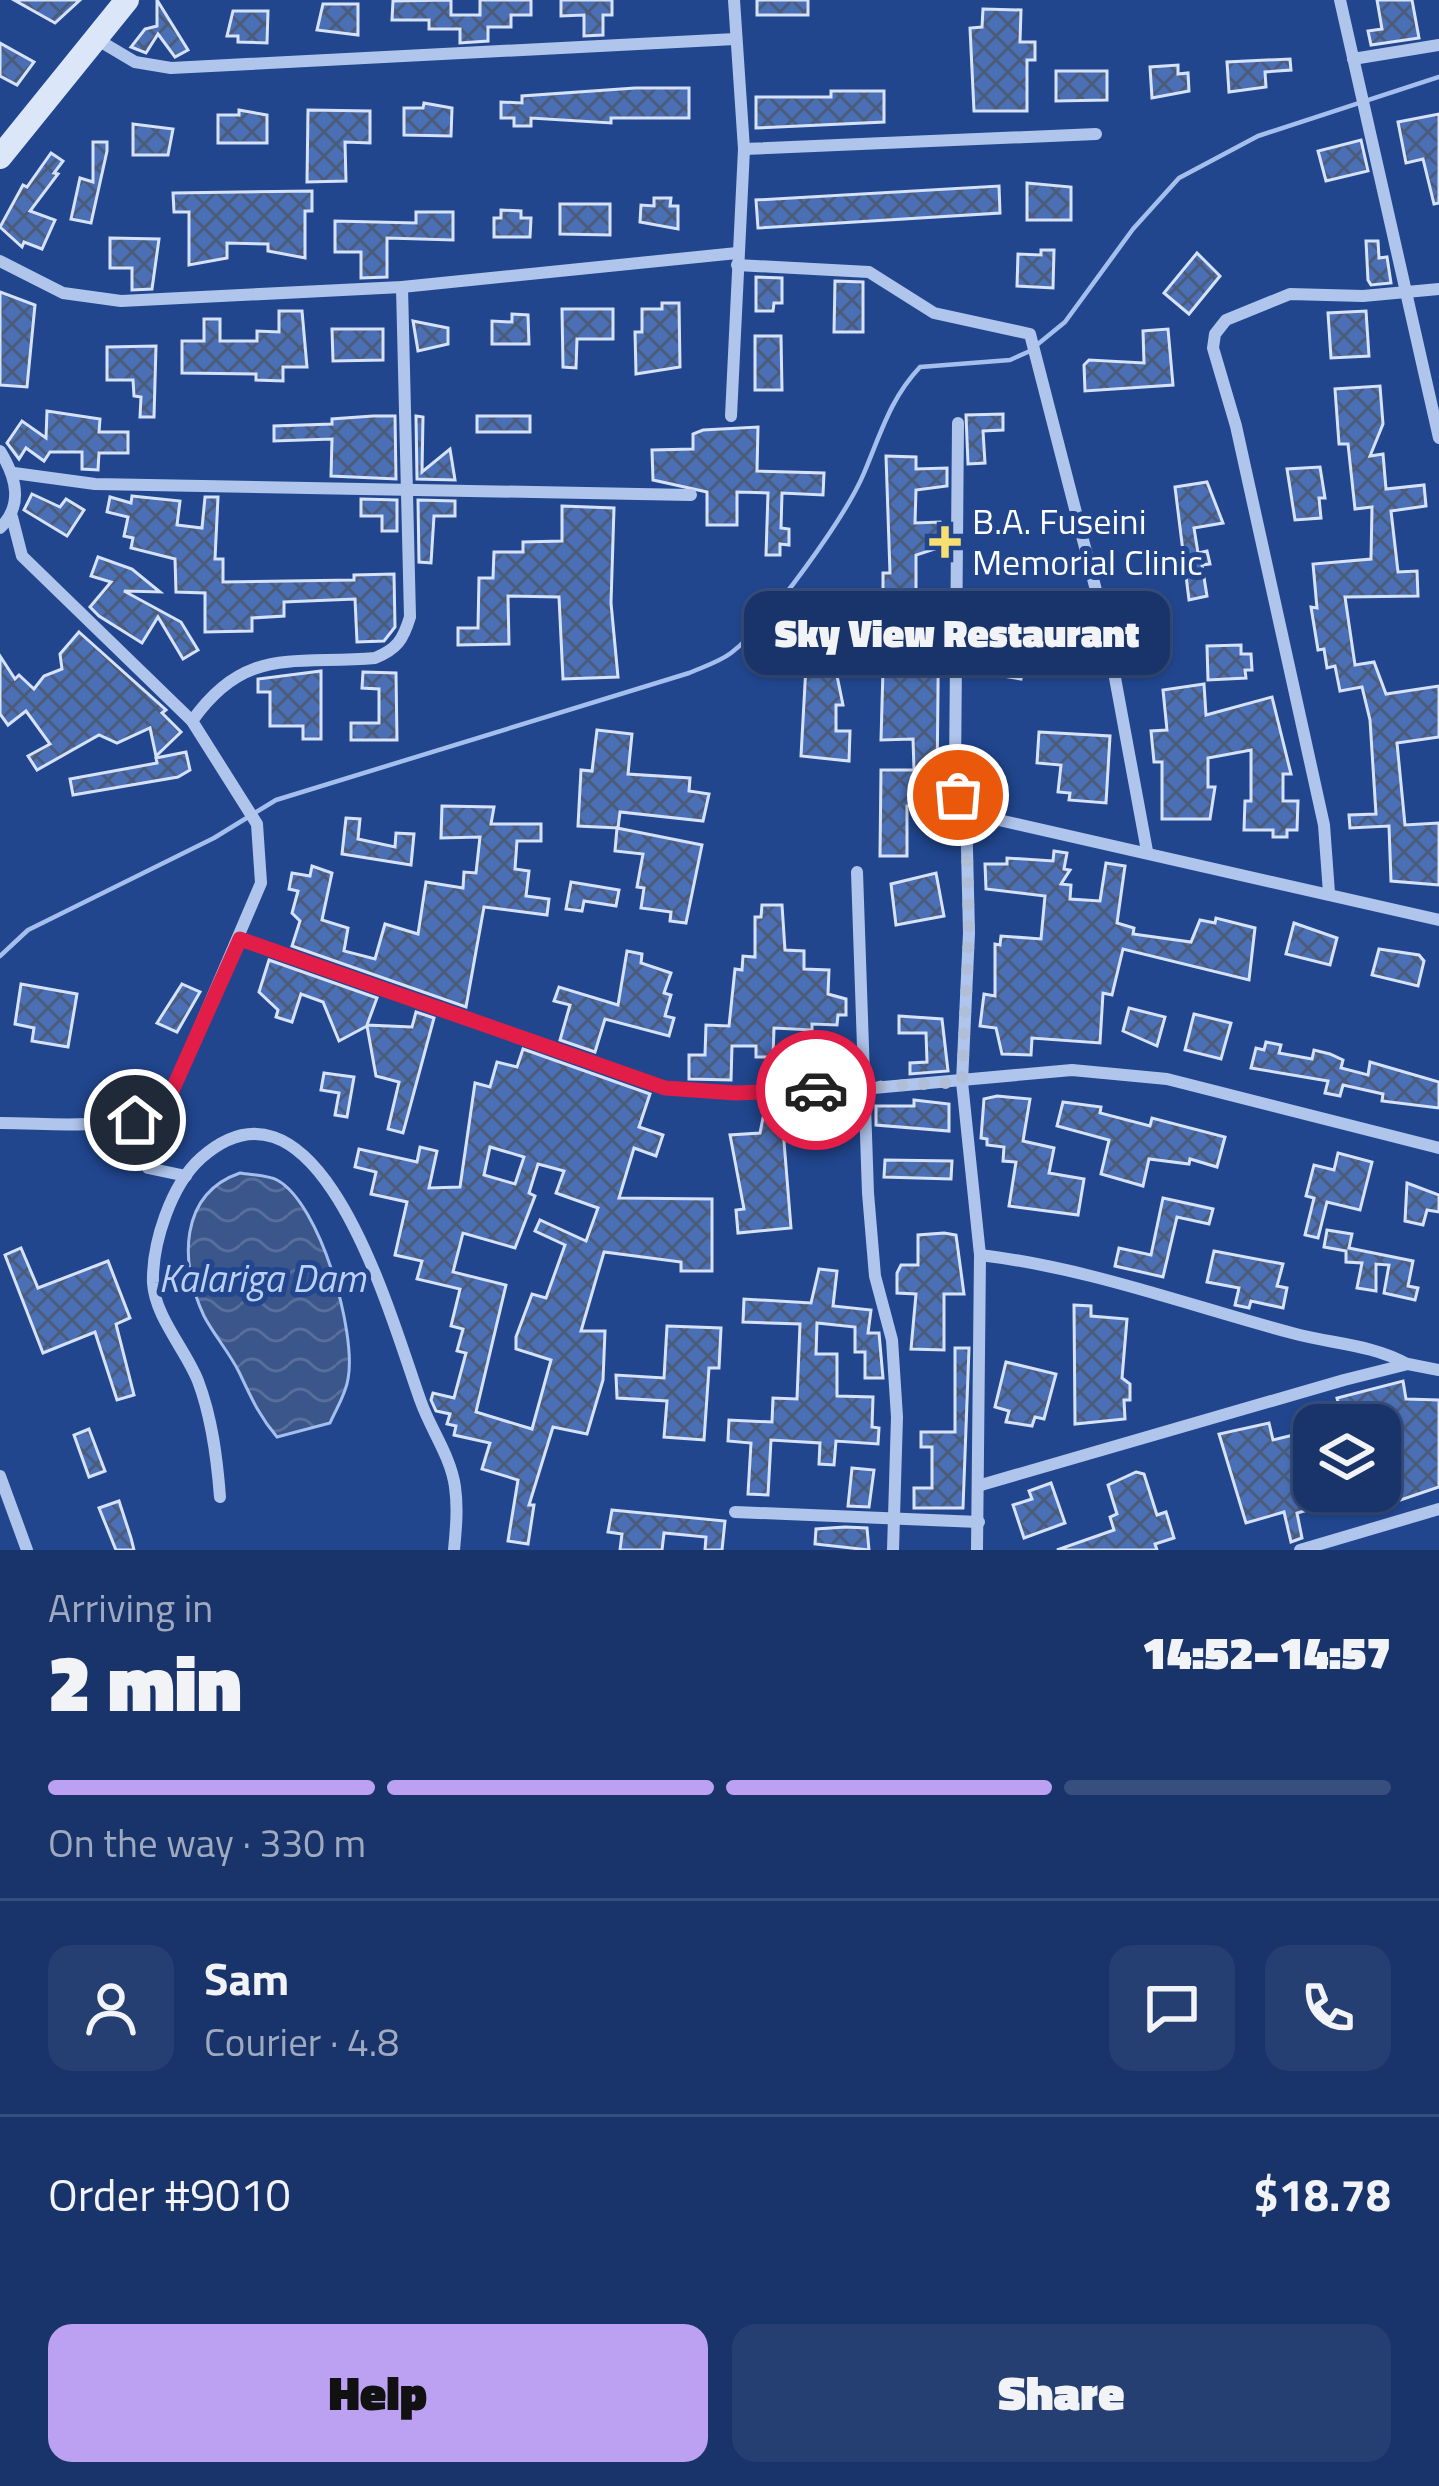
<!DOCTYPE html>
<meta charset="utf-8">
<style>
:root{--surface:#19346a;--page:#263f72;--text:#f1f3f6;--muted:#9faac1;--line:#374f7e;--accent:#bca0f2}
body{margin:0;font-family:"Titillium Web",sans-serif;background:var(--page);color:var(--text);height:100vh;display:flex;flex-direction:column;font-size:45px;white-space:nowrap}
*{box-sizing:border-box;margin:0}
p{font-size:39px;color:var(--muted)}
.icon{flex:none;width:66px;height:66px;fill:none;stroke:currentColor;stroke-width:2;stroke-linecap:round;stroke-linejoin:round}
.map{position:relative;height:1550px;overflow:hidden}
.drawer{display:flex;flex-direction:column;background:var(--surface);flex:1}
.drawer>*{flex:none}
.fabs{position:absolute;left:1293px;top:1404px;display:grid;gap:24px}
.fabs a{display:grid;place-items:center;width:108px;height:108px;border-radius:24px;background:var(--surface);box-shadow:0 3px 9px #0004,0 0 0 3px var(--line);font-size:60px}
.pin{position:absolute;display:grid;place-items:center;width:102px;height:102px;color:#fff;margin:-51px;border:6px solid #fff;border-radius:50%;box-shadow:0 3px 12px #0007}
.courier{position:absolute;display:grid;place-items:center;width:120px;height:120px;margin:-60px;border:9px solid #e11d48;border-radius:50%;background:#fff;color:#222;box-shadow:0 3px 15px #0007}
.bubble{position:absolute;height:84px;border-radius:24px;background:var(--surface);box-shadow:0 3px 9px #0004,0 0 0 3px var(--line);font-size:39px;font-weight:800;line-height:84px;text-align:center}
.overview em{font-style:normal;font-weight:800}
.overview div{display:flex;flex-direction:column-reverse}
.overview{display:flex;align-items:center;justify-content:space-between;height:204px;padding:0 48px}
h1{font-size:78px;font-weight:800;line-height:90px}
.bar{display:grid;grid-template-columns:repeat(4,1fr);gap:18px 12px;align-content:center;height:144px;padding:0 48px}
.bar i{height:15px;border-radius:9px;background:var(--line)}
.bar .current{background:var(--accent)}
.bar p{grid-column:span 4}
.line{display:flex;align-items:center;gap:30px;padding:0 48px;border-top:3px solid var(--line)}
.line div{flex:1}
.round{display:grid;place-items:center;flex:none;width:126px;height:126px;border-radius:24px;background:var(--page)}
.cta{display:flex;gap:24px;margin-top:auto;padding:24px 48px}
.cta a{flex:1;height:138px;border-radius:24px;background:var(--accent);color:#111;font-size:48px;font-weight:800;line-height:138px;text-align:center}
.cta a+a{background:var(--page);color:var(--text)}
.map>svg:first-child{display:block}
.water{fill:url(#water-waves);stroke:#a4bfed;stroke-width:3}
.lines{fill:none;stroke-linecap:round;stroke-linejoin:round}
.stream{stroke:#a4bfed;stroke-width:4.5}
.building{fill:url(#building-cross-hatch);stroke:#d6e2f9;stroke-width:3;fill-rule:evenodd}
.minor{stroke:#b0c5ec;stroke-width:12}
.secondary{stroke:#dce6f9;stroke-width:24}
.done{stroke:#b1bed7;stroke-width:12;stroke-dasharray:0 21.6}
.route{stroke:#e11d48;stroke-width:15}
.poi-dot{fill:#f8df72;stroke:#21468e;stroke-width:4.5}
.labels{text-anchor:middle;stroke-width:10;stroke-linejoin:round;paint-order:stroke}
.poi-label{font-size:36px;fill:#fff;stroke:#21468e;text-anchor:start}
.water-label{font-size:39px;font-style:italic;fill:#bcd0f3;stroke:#21468e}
</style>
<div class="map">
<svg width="1439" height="1550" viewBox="0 0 1439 1550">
<defs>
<pattern id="water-waves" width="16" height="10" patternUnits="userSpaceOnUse" patternTransform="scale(3)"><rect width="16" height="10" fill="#3b568a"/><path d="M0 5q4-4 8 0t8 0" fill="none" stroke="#586f9c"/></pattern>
<pattern id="building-cross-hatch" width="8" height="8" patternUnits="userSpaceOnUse" patternTransform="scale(3)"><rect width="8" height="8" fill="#4a6fb5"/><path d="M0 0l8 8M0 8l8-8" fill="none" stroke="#4b5c7b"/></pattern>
</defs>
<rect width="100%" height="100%" fill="#21468e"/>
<path class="water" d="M240,1173C251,1175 268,1175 277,1180C320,1203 357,1333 348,1379C346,1394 336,1409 330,1423L277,1437C259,1416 251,1397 239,1372C229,1352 214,1335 204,1316C179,1263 179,1194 240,1173Z"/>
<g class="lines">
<g class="stream">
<path d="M1038,344L1065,322L1133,229L1179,178L1258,136L1439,77"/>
<path d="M0,956L28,930L214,838L276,800L689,673C703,667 719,662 731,653C768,625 846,516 864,473C881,433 890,399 920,367L1010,360L1030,351"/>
</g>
</g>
<g class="building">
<path d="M14,0H80L55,23Z"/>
<path d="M157,0L188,50L175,57L158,34L146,53L131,47L145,29L157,26Z"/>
<path d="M451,0V15H480V0H531V15H511V27H488V41L460,43V29H429V20H392L393,1Z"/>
<path d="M561,0H612V15H603V35L584,36V15L561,16Z"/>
<rect x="757" y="0" width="51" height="15"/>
<path d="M1377,0H1412L1419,38L1371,45L1368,31L1382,29Z"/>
<path d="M323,4H358V35L317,30Z"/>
<path d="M983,9L1021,10L1020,42H1035V60H1027V111H974L970,28L982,27Z"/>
<path d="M233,11H268L267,43L238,42V36H227Z"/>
<path d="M0,43L34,62L17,85L0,76Z"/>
<path d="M1290,59L1291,70L1265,72L1266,87L1229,92L1227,62Z"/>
<path d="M1178,65V74L1188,73L1189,91L1152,98L1150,67Z"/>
<path d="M1056,71H1107V100L1056,101Z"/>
<path d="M635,88H689V118H611V123L531,118V126H514V118H501V102L522,103V96Z"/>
<path d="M831,91H884V122L756,128V97H831Z"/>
<path d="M424,103L452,108L451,136L404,135V108H423Z"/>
<path d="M239,110L267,115V143H218V115H239Z"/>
<path d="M308,110L370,111V143L345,142L346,181L307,182Z"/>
<path d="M1439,114V203L1434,204L1423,159L1406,163L1398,122Z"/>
<path d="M133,124L173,129L168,155H133Z"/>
<path d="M1361,140L1368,171L1326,181L1318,151Z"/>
<path d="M93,142H107V151L91,223L71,219L80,178L93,182Z"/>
<path d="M51,153L63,161L54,173L58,174L30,211L55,220L42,249L24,242L22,247L0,227L23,185L27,187Z"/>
<path d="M1027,183L1071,187V220H1027Z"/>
<path d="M999,186L1000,213L758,228L756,200Z"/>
<path d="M312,191V211H305V258L268,251V244L227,243V258L189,265V212H174L173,193Z"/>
<path d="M654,198H671L670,206H678V229L640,222L641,205L654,206Z"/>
<path d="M560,204H610V235L560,234Z"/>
<path d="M501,210L521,211V218H531L530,237H494V218H501Z"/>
<path d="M416,212H453V240L387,238V277L361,278V252H335V221L416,223Z"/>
<path d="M110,238L159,239L152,289L132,290V268H110Z"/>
<path d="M1366,241H1378L1379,258L1387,257L1391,283L1371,285L1368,280Z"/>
<path d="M1041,250H1054L1053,288L1017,286L1018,254L1041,255Z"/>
<path d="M1197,253L1220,276L1189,314L1164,293Z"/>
<path d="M756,277L782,278V303H774L773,311H756Z"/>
<path d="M835,281L863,282V332H834Z"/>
<path d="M0,292L35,305L27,387L0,385Z"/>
<path d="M662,303H679L680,367L636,374L635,332H642V309H662Z"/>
<path d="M562,309H613V339H577L576,368L563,367Z"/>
<path d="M279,311H302L307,367H283V381L256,380V374L182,373V341H204V319H220V341H257V331L279,332Z"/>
<path d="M1366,311L1369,356L1331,358L1328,313Z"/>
<path d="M512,314L528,315L529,344H492V321L512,322Z"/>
<path d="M413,321L448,328V344L418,351Z"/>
<path d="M332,329H383V360L333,361Z"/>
<path d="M1168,329L1173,385L1085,391L1084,365L1089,360L1144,363L1143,331Z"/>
<path d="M755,336H781L782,390H755Z"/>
<path d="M156,346L154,417H140L141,397L134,396L133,380H107V347Z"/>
<path d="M1380,386L1383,424L1370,456L1383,454L1386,489L1424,485L1426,506L1391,511L1398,572L1417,571L1418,596L1345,597L1355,665L1374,662L1386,694L1439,686V737L1397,743L1405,825L1439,823V885L1391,881L1389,826L1350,828L1349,815L1376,814L1370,720L1362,687L1340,691L1335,666L1327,668L1324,649L1318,650L1311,607L1317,608L1313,564L1371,559L1372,507L1355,509L1348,444H1339L1335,389Z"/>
<path d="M47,411L100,419L99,432H128V453H99L98,470L82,469V452H50L44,461L26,448L19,459L7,443L22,421L46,438Z"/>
<path d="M1003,414V430L983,431L985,463L968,464L966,415Z"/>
<path d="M373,416H395L396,479L331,476L332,439L274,441V426L332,424V419Z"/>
<path d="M416,416L423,417L422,472L450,449L455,480L417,479Z"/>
<rect x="477" y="416" width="53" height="16"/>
<path d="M758,427L757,471L824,473L823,495L782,493L781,528L789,529V545L780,544V555H766L768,493L737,492V525H707V492L653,480L652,450L693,449V434L703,430Z"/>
<path d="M886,456L916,457V469L947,468V486L916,490L915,523L940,522L941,547L916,555V593H939L937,786H931V806H907V856H880L881,770H914L913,739L881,740L884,635H900L901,606H883V573H890Z"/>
<path d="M1320,467L1325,498H1319L1321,518L1295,520L1287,469Z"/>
<path d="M1207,482L1223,523L1194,528L1198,553L1207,551L1210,564L1202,565L1207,596L1189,600L1175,487Z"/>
<path d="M32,494L60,507L66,499L84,510L67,536L24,510Z"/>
<path d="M132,496L180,501L177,525L202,528L205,497H218L215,559H223V582L354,580V575L394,574L395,627L384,641L357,642L355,599L284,602V616L252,618V631L205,632V593L176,592L175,559L131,548L133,538L124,536L128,517L107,512L110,497L131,503Z"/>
<path d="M361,499L397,500V531H382V516H361Z"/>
<path d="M418,500L455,501V516H434L431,563L419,562Z"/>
<path d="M562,506L614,508L611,603L618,677L563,679L559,597L508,596L509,644L458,645V628H478L479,578H493L494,552H523V542L562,541Z"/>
<path d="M98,557L132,569L160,592L124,591L181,622L198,650L183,659L158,617L142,643L99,616L90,607L111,582L91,576Z"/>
<path d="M79,632L166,710L162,713L181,732L156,756L150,728L117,743L99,735L37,770L28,756L50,744L26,711L8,725L0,714V656L15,679L19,675L34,689L44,676L62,669L60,654Z"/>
<path d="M978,639L1027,647L1021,679L972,671Z"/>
<path d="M1241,645V654H1251L1252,670H1245L1246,678L1208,680L1207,646Z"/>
<path d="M806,666H835L843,705H836V731H850L849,761L801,756Z"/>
<path d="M321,671V739H303V726H270V692H258V679Z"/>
<path d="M363,672L396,673L397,740H351V723H379V689L362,688Z"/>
<path d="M1204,684L1206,715L1272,697L1291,774H1283V801H1298L1297,830H1287V837H1273V830H1244L1245,801H1251V750L1208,758V787H1215L1210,819H1162V762H1154L1151,731L1167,730L1163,690Z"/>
<path d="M597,730L632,734L628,774L690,778L689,791L709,794L703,821L620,812L618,828L578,826L581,770L592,771Z"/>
<path d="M1039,732L1110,736L1106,803L1069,800L1070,793L1058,792L1061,765L1037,763Z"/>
<path d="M186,752L190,770L178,777L73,795L70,779L157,763L156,758Z"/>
<path d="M442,806L494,807L491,824H541V841H517L515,869L529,871L526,896L549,899L547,915L484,907L466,1007L292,946L300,921L292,913L298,891L289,889L292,873L310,876L312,866L332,873L322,920L348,928L344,951L375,959L385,924L418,934L426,882L463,888L464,872L476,873L480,837L441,838Z"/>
<path d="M346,818L360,819L358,839L395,847L396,833L414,834L411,865L342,854Z"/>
<path d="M617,828L702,845L686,923L670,921L671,912L641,908L644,888L637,887L643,854L615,851Z"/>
<path d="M1054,851L1067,853L1064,869L1070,870L1061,884L1071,885L1070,899L1100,901L1106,863L1125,866L1117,923L1134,928L1133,934L1191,942L1200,920L1215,923L1216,918L1255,928L1249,980L1123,949L1112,995L1103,993L1100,1043L1032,1038L1031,1055L1002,1054L996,1028L980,1026L984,994L995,996V944L1000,945L1001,936L1041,939L1045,896L986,889L985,864H1007V858L1053,861Z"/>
<path d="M936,873L944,916L896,925L891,884Z"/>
<path d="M571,882L619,890L616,906L584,901L582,911L566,909Z"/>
<path d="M762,905H782L785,950L804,951V969L829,970L828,994L846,999V1015H838L837,1025L812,1024V1030L774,1028L773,1057H756V1046H732L731,1080L689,1079V1055H705L706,1025L729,1026L735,969L742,970L743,956L755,957V917H761Z"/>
<path d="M1294,923L1337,938L1330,965L1286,954Z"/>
<path d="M1379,949L1419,955L1424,961L1418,986L1372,975Z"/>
<path d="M627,951L642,954L641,963L671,973L664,993L671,995L665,1016L674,1018L669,1036L605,1019L595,1052L560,1040L570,1005L554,1001L559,987L618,1005Z"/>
<path d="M269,960L377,998L367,1025L412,1027L416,1012L434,1018L403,1133L388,1129L399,1082L376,1076L367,1026L339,1041L323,1002L301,994L292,1022L276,1017L278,1010L259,992Z"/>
<path d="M21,984L77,994L68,1047L32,1041L34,1028L15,1024Z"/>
<path d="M182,984L200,992L177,1032L157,1023Z"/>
<path d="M1129,1008L1165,1017L1157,1046L1123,1031Z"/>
<path d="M1194,1014L1231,1023L1221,1059L1185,1050Z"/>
<path d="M899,1016L942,1019L948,1071L910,1074V1063L927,1062L926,1033H899Z"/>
<path d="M1266,1042L1281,1045L1279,1053L1312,1059L1314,1050L1330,1054L1343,1060L1341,1068L1368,1075L1370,1062L1439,1082V1108L1382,1101L1383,1094L1343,1085L1340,1096L1325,1093L1328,1081L1251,1068L1256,1048L1264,1050Z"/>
<path d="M523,1049L650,1094L639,1127L663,1135L656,1156L634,1148L619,1198L712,1199V1271H681V1262L604,1252L581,1331H605L603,1380L587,1434L553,1427L529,1505H534L528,1544L508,1541L518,1480L482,1469L490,1443L454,1435L456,1426L447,1424L450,1414L436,1411L431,1400L433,1393L454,1398L466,1353L457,1351L463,1329L451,1326L460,1289L417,1279L422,1261L395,1255L407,1202L371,1194L376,1172L355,1167L359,1149L417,1162L420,1147L437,1151L429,1188L460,1187L475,1083L490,1087L497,1062L517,1067ZM490,1147L524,1157L515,1184L484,1175ZM538,1164L564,1171L556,1193L598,1208L586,1241L540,1220L535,1231L565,1245L546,1298L532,1294L516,1337V1349L551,1360L532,1429L476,1412L506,1285L453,1272L463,1233L515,1248L535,1196L529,1193Z"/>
<path d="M324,1073L354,1077L347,1117L335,1115L339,1093L321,1090Z"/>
<path d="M997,1096L1030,1099L1023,1141L1054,1148L1049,1173L1084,1179L1078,1215L1009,1206L1016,1162L1003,1161L1004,1147L987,1145V1139L981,1138L984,1099Z"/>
<path d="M914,1100L949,1104V1131L876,1125V1106H914Z"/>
<path d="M1063,1102L1101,1107L1100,1113L1150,1126L1152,1118L1225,1137L1217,1167L1190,1159L1189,1164L1149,1159L1143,1186L1101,1174L1109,1140L1057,1126Z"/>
<path d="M782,1117L791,1228L738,1233L736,1210L744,1209L730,1135L760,1133L763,1118Z"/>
<path d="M1338,1153L1372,1162L1360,1210L1327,1202L1318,1238L1305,1235L1314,1198L1306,1196L1314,1165L1334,1170Z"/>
<path d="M885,1160L952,1161L951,1179L884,1177Z"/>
<path d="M1407,1183L1439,1195V1212L1427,1210L1423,1225L1405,1221Z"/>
<path d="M1163,1198L1213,1209L1209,1224L1177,1217L1163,1277L1115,1266L1119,1248L1151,1255Z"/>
<path d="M1327,1230L1352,1234L1349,1248L1413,1261L1408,1286L1418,1288L1415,1300L1384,1293L1389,1265L1376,1264V1291L1357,1288L1362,1263L1346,1262V1251L1324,1247Z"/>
<path d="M944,1233L956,1235L964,1294H944V1350L911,1349L916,1294L897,1293V1273L901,1265H918V1235Z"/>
<path d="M21,1248L38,1288L108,1261L130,1318L116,1324L134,1395L117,1400L95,1332L43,1353L5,1255Z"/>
<path d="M1214,1251L1283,1264L1277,1286L1287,1288L1283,1308L1251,1301L1249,1308L1235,1305L1239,1288L1207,1282Z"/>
<path d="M819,1269L837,1271L833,1306L871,1310L868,1333H879L883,1378H865V1352H855V1327L817,1323L816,1354H837V1396L873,1397L872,1427L879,1428L878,1444L836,1441L834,1465L819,1464L820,1443L771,1440L768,1495L748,1494L751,1443L728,1441L729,1420L772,1422L773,1398L797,1399L800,1324L743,1322L744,1299L811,1303Z"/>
<path d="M1074,1305L1091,1306V1316L1127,1319L1122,1378L1130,1384V1400H1124L1125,1419L1075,1424Z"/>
<path d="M667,1326L721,1328L719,1368H709L704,1440L664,1437L667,1401L617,1398L616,1375L664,1378Z"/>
<path d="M955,1348H969L963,1508H914V1488H932V1447H921V1432H955Z"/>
<path d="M1006,1362L1056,1374L1044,1419L1035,1417L1032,1426L1006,1422L1009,1411L995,1407Z"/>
<path d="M1403,1381L1406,1399L1439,1400V1487L1362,1513L1357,1491H1380V1481L1398,1476L1389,1442L1380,1444V1425H1344L1337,1398Z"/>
<path d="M1269,1423L1273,1440L1314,1430V1491L1322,1506L1297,1513L1302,1538L1291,1542L1284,1512L1246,1523L1219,1434Z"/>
<path d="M89,1429L105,1471L89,1477L74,1435Z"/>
<path d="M852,1468L874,1470L869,1507L848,1506Z"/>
<path d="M1136,1472L1144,1474L1157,1515L1166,1512L1174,1538L1155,1544L1157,1550H1057L1114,1530L1110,1517L1117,1514L1108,1485Z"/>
<path d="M1051,1483L1065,1523L1024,1538L1013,1505L1032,1499L1029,1491Z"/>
<path d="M119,1501L131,1538L134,1550H116L99,1508Z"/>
<path d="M612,1510L725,1521L722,1550H705L706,1537L664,1533L662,1550H620L622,1534L608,1532Z"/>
<path d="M845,1527L867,1528L869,1550L815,1544L816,1529Z"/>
</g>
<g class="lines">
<g class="minor">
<path d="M1340,0L1439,438"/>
<path d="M98,40L135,62L171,68L735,39"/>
<path d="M1353,59L1439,45"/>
<path d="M744,149L1096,134"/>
<path d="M0,261L63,293L121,301L402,287L737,253"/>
<path d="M737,265L869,272L934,313L1030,334L1106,629L1147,851"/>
<path d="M731,416L744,149L734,0"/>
<path d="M958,423L955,776L966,807L990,818L1439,920"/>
<path d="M0,451C16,477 24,505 0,528"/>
<path d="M14,473L95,484L691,495"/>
<path d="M12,517L22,556L192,721L257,824L261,883L167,1103L148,1168L186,1176"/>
<path d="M192,721C245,646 291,665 375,658C397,649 403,640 410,617L402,287"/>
<path d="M966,807L969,933L962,1082L980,1255L977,1550"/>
<path d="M857,872L868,1193L875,1276L892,1340L897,1417L893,1550"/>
<path d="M1329,893L1324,825L1236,426L1213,348L1215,334L1226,320L1290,294L1363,296L1439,289"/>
<path d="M240,939L665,1088L735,1093L862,1089L1072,1070L1167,1079L1439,1148"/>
<path d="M0,1123C60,1123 114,1133 167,1103"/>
<path d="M980,1255C1089,1268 1187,1305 1292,1333C1332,1344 1371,1344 1407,1364"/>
<path d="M0,1476L27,1550"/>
<path d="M981,1485L1344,1380L1408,1364L1439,1370"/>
<path d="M220,1497C217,1458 212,1418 198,1381C186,1350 155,1317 153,1283C152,1243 171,1185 201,1158C322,1051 394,1330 421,1402C431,1430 451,1457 455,1487C458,1508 456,1529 454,1550"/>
<path d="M735,1512L979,1522"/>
<path d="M1300,1550L1439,1509"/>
</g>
<path class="secondary" d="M0,157L127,0"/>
</g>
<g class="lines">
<path class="done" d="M816,1090L962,1082L969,933L966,807L958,795"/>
<path class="route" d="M135,1120L167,1102L240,939L665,1088L735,1093L816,1090"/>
</g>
<path class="poi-dot" d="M939 524h12v12h12v12h-12v12h-12v-12h-12v-12h12z"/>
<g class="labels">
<g class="poi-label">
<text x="972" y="534">B.A. Fuseini<tspan x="972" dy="41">Memorial Clinic</tspan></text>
</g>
<g class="water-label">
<text x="262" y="1292">Kalariga Dam</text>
</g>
</g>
</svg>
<div class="fabs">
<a><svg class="icon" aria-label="layers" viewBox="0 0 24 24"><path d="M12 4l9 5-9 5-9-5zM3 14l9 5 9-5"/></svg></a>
</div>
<div class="pin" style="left:958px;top:795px;background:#ea580c"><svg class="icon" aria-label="bag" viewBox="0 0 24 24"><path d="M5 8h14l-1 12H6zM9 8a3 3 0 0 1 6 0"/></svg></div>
<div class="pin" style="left:135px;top:1120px;background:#1f2937"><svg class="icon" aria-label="home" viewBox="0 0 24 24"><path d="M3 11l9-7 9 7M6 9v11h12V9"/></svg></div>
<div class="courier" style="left:816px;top:1090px"><svg class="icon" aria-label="car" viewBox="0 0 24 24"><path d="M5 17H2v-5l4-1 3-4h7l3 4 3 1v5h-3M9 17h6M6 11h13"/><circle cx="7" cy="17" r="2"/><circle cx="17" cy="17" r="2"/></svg></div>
<div class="bubble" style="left:744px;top:591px;width:426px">Sky View Restaurant</div>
</div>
<section class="drawer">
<div class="overview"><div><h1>2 min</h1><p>Arriving in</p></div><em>14:52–14:57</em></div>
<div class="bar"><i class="current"></i><i class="current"></i><i class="current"></i><i></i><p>On the way · 330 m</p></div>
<div class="line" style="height:216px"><a class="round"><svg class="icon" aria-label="person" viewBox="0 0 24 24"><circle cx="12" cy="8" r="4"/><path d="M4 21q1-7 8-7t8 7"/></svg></a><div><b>Sam</b><p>Courier · 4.8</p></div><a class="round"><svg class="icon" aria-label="chat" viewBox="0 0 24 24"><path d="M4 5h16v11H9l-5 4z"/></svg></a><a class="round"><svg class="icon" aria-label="phone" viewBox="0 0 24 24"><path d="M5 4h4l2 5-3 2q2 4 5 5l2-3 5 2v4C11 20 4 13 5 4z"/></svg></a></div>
<div class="line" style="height:156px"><div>Order #9010</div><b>$18.78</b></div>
<div class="cta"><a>Help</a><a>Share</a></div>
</section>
